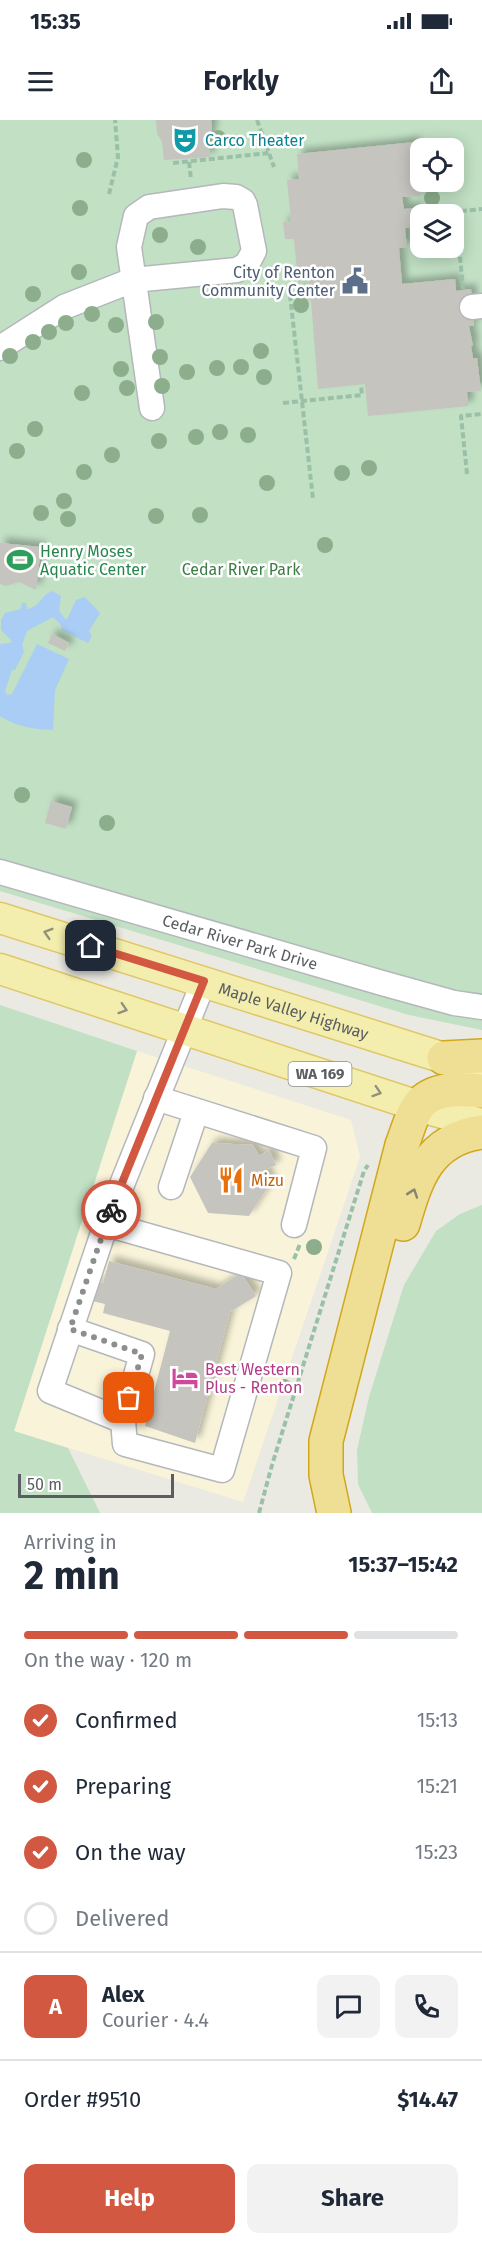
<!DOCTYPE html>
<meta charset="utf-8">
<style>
:root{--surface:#fff;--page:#f2f2f3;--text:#1f2937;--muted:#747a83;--line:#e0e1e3;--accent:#d25841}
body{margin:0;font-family:"Fira Sans",sans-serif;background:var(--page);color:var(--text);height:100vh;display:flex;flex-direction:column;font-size:22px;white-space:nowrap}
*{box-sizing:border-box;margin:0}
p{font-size:20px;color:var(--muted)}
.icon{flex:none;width:33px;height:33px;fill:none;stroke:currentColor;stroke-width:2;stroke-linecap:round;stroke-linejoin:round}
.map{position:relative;height:1393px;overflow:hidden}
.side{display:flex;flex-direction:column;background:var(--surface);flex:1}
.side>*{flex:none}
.tools{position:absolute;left:410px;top:18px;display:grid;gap:12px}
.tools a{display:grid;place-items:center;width:54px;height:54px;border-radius:12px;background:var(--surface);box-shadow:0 3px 15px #0003;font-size:30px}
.scale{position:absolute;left:18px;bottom:15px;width:156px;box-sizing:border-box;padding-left:6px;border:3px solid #5a5d61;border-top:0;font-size:16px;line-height:21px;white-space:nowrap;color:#5a5d61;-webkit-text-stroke:4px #fff;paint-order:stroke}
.pin{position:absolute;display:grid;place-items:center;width:51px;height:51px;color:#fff;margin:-26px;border-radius:12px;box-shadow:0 3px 9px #0006}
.courier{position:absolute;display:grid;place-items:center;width:60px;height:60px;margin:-30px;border:4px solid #d25841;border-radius:50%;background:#fff;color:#222;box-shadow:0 2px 8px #0007}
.overview em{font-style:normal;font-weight:700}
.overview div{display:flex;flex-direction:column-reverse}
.overview{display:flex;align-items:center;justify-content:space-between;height:102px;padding:0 24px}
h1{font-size:39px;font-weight:700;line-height:45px}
.bar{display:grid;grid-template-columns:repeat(4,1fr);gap:9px 6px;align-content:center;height:72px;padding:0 24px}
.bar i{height:8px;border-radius:4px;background:var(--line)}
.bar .current{background:var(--accent)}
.bar p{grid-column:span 4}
.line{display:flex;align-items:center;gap:15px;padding:0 24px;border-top:2px solid var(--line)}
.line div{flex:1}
.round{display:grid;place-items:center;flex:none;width:63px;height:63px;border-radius:12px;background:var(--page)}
ol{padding:0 24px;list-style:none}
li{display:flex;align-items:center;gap:18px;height:66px}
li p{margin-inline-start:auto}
li .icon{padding:6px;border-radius:50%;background:var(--accent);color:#fff;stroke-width:4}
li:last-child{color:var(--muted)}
li i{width:33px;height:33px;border:3px solid var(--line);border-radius:50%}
.cta{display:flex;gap:12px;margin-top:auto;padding:12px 24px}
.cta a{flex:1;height:69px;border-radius:12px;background:var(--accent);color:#fff;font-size:24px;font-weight:700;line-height:69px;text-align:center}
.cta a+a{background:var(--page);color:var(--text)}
.status{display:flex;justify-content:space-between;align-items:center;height:42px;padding:0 30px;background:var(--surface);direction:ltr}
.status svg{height:16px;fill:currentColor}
header{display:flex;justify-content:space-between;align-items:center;height:78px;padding:0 24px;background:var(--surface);font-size:27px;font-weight:700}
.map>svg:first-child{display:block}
.commercial{fill:#f9f4d9}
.green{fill:#c1e0c4;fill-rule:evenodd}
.water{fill:#a9cdf4}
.building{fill:#c6c4bf;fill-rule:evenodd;filter:url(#shadow)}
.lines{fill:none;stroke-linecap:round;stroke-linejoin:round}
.minor-casing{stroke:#b4b7bb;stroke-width:27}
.major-casing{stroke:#dfc767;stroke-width:33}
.highway-casing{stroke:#d1a71c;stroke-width:36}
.path{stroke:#9bc0a8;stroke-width:4;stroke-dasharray:6 3;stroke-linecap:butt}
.minor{stroke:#fff;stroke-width:24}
.major{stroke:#f4eeae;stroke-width:30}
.highway{stroke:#efdf95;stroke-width:33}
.tree{fill:#8cae8c}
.oneway{stroke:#90907c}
.oneway2{stroke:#878471}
.done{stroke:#8d8e8e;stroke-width:6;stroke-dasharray:0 10.8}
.route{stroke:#d25841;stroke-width:8}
.labels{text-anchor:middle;stroke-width:5;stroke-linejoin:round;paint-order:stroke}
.shield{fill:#fff;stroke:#8c8e90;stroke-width:1.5}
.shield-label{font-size:15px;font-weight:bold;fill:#5a5d61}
.culture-label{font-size:16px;fill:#0d838f;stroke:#fff;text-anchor:start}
.service-label{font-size:16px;fill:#4e5e75;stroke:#fff;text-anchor:end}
.leisure-label{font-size:16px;fill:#27864d;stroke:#fff;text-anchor:start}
.park-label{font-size:16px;fill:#3e7c46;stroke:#fff}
.street-label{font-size:16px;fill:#5a5d61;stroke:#fff}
.food-label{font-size:16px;fill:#c56008;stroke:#fff;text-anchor:start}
.hotel-label{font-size:16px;fill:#b23c85;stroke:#fff;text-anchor:start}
</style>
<div class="status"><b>15:35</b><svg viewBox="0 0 49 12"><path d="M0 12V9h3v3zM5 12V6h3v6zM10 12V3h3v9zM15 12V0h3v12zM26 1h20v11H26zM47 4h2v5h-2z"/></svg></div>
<header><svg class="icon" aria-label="menu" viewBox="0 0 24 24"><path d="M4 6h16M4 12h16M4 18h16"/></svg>Forkly<svg class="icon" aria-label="share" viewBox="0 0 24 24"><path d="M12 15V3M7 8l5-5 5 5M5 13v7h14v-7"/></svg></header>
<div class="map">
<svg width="482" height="1393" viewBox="0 0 482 1393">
<defs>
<filter id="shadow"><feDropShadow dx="5.5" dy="-5.5" stdDeviation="3" flood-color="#0004"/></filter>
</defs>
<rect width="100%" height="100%" fill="#ebeae2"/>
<path class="commercial" d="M137,931L351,1000L360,1037L243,1382L14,1311Z"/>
<g class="green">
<path d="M0,0H482V910L409,895L0,771ZM420,28H453V62H420ZM420,94H453V128H420Z"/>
<path d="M0,885L137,931L14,1311L68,1328L100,1393H0Z"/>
<path d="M482,1085V1393H372L358,1364L357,1330L369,1277L404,1165L436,1111L460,1094Z"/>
</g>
<path class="water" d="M52,471L61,476L59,491L65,499H67L76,480L85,477L100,493L89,511L92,516L88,523L62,510L61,505L53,497L27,511L22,525L24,532L15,550H12L5,571L7,575L12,574L37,524L69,539L55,570L53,610C33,609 17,607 0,596V524L10,523L12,521L1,510V500L5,493L21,489L22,483H26L27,489C39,488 41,475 52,471Z"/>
<g class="building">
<path d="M156,0H211L212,8L209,18L210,37L164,40L162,21L157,14Z"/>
<path d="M415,22L420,76L402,77L404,89L416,88L418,107L405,108L407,128H399L402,164L455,159L456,171L471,169L474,206H469L473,226H471L473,238H477L481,271L467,272L468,286L368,296L365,264L318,269L311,180L300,181L294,119H285L283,102L291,101L287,60L299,59L297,34ZM308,157L310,177L302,178L300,158Z"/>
<path d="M0,423L41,427L36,470L19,462L6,466L0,464Z"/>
<path d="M52,514L69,523L65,531L48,523Z"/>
<path d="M51,681L72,687L66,709L45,703Z"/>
<path d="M212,1023L253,1025L259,1036L269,1030L276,1045L265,1050L271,1062L249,1096L208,1093L190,1057Z"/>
<path d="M109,1141L216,1169L241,1153L256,1176L230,1192L195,1323L145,1306L170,1211L103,1193L105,1184L92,1181L97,1162L103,1163Z"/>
</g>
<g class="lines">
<g class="minor-casing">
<g id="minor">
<path d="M472,187L482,186"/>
<path d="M0,228L64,187L133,160L237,150L247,144L254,131L245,85L243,81L236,77L223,76L149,87L136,96L129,127L152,288"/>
<path id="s1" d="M0,752L382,863L454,883L482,887"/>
<path d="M156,978L314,1028L294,1105"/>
<path d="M171,1067L196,992"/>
<path d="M106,1104L279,1153L222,1350L125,1324L123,1301L50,1271L106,1104L204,861"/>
<path d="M70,1209L142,1234L123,1301"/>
</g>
</g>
<g class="major-casing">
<g id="major">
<path id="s2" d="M0,798L444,938L482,954"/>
<path d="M0,849L418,986L482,1004"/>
</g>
</g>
<g class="highway-casing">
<g id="highway">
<path d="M444,938L482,936"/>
<path d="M403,1104C416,1059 428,1019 482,1012"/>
<path d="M334,1393L326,1355V1321L402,1025C407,1013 411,995 419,985C434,967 461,969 482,971"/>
</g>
</g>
<g class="path">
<path d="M257,0L274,47"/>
<path d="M189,42L191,59"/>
<path d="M173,43L269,33"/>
<path d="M109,74L118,37L115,0"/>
<path d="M456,92L463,170"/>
<path d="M434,94L482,89"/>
<path d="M417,96H420"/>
<path d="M290,175L313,379"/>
<path d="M283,283L362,275L361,265"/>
<path d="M467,354L461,296L482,294"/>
<path d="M294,1139L300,1124"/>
<path d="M259,1393L272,1345L364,1051L368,1045"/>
</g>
<use href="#minor" class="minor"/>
<use href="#major" class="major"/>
<use href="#highway" class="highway"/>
</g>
<g class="tree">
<circle cx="218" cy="18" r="8"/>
<circle cx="84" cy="40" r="8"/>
<circle cx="432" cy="78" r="8"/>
<circle cx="80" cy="88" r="8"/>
<circle cx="160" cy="115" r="8"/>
<circle cx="198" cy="127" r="8"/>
<circle cx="79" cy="152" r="8"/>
<circle cx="33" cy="174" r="8"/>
<circle cx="301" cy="185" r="8"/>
<circle cx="92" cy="194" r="8"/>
<circle cx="156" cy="202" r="8"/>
<circle cx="66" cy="203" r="8"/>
<circle cx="116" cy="205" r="8"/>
<circle cx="49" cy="212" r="8"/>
<circle cx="33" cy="222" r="8"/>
<circle cx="261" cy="231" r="8"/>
<circle cx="10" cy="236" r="8"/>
<circle cx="160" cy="237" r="8"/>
<circle cx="241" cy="247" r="8"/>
<circle cx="217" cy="248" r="8"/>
<circle cx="121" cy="249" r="8"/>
<circle cx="187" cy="252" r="8"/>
<circle cx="264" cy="257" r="8"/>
<circle cx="162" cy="266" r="8"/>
<circle cx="127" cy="268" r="8"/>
<circle cx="82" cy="273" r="8"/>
<circle cx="35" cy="309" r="8"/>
<circle cx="220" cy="312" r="8"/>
<circle cx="248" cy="315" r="8"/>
<circle cx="196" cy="317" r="8"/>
<circle cx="159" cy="321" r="8"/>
<circle cx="17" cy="331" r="8"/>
<circle cx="112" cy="335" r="8"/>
<circle cx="369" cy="348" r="8"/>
<circle cx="84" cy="352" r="8"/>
<circle cx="342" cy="353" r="8"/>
<circle cx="267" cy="363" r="8"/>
<circle cx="64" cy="381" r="8"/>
<circle cx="41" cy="393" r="8"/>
<circle cx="200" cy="395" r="8"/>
<circle cx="156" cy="396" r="8"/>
<circle cx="68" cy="399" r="8"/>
<circle cx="325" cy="425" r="8"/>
<circle cx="22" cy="675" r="8"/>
<circle cx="107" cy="703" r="8"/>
<circle cx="314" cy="1127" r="8"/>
<circle cx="284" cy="1267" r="8"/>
</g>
<defs><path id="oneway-chevron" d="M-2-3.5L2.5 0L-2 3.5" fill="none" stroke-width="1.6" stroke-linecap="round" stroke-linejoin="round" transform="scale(1.5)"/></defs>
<g class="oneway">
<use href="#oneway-chevron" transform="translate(48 813) rotate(-163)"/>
<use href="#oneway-chevron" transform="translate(123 889) rotate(18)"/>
<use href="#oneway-chevron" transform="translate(377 972) rotate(18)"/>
</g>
<use class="oneway2" href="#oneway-chevron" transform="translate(413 1073) rotate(-71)"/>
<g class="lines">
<path class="done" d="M111,1090L70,1209L142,1234L129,1278"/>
<path class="route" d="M91,826L204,861L111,1090"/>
</g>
<defs>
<g id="theatre-bare" transform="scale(2.07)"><path d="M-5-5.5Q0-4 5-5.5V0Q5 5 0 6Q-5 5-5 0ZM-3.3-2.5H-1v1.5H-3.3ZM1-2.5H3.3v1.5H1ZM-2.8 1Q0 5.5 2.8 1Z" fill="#0f9aa8" stroke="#fff" stroke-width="2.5" paint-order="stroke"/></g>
<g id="civic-bare" transform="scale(2.07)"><path d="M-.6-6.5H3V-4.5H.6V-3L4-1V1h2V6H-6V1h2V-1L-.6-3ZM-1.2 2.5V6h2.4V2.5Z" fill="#5c6f8a" stroke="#fff" stroke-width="2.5" paint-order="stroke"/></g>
<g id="stadium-bare" transform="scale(2.07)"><path d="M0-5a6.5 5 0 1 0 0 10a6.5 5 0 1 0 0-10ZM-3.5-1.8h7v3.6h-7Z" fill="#2e9e5b" stroke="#fff" stroke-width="2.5" paint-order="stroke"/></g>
<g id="restaurant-bare" transform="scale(2.07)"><path d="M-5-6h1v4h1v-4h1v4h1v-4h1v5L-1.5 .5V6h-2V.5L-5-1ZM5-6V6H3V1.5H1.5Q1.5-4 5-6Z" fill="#e8710a" stroke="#fff" stroke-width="2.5" paint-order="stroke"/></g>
<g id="hotel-bare" transform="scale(2.07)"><path d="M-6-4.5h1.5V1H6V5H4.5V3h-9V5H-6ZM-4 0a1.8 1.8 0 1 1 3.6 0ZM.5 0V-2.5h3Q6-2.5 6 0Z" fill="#d1479c" stroke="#fff" stroke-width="2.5" paint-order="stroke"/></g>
</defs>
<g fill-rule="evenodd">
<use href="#theatre-bare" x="185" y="20"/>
<use href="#civic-bare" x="355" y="161"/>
<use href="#stadium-bare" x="20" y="440"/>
<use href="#restaurant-bare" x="231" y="1060"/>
<use href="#hotel-bare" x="185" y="1258"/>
</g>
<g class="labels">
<rect class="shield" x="288.5" y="942" width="63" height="24" rx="4.5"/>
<g class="shield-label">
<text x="320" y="959">WA 169</text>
</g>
<g class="culture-label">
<text x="205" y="26">Carco Theater</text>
</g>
<g class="service-label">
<text x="335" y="158">City of Renton<tspan x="335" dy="18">Community Center</tspan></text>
</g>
<g class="leisure-label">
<text x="40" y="437">Henry Moses<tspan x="40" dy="18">Aquatic Center</tspan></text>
</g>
<g class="park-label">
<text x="241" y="455">Cedar River Park</text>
</g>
<g class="street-label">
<text dy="6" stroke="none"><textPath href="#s1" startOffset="250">Cedar River Park Drive</textPath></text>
<text dy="6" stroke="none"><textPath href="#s2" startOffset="308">Maple Valley Highway</textPath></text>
</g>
<g class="food-label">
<text x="251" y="1066">Mizu</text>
</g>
<g class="hotel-label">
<text x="205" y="1255">Best Western<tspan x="205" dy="18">Plus - Renton</tspan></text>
</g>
</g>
</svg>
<div class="tools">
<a><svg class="icon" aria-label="locate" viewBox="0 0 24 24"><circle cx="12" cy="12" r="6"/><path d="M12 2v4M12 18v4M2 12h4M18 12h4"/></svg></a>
<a><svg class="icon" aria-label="layers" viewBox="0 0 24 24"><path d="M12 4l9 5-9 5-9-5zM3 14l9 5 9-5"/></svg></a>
</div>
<div class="scale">50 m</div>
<div class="pin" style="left:129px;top:1278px;background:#ea580c"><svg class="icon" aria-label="bag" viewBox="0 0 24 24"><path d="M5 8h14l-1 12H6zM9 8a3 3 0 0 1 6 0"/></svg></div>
<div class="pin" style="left:91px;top:826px;background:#1f2937"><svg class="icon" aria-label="home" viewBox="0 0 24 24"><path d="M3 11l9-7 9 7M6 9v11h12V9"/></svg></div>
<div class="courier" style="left:111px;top:1090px"><svg class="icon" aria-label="bike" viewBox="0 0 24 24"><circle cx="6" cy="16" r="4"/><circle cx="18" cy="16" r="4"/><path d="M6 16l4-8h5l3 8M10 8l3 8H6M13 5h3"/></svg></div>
</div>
<section class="side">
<div class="overview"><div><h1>2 min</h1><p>Arriving in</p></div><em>15:37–15:42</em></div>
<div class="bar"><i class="current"></i><i class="current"></i><i class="current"></i><i></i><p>On the way · 120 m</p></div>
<ol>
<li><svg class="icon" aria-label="check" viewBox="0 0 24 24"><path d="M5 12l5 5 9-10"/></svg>Confirmed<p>15:13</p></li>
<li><svg class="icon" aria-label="check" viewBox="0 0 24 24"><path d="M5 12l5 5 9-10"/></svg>Preparing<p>15:21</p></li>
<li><svg class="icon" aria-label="check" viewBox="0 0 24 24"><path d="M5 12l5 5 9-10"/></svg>On the way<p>15:23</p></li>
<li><i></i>Delivered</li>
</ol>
<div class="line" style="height:108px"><b class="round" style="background:var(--accent);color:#fff">A</b><div><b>Alex</b><p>Courier · 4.4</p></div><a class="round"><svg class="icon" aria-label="chat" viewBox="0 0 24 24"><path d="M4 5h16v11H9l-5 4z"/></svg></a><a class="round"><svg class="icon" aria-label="phone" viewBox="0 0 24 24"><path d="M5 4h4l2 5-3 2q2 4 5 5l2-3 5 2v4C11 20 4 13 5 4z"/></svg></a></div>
<div class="line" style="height:78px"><div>Order #9510</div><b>$14.47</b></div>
<div class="cta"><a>Help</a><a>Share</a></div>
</section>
